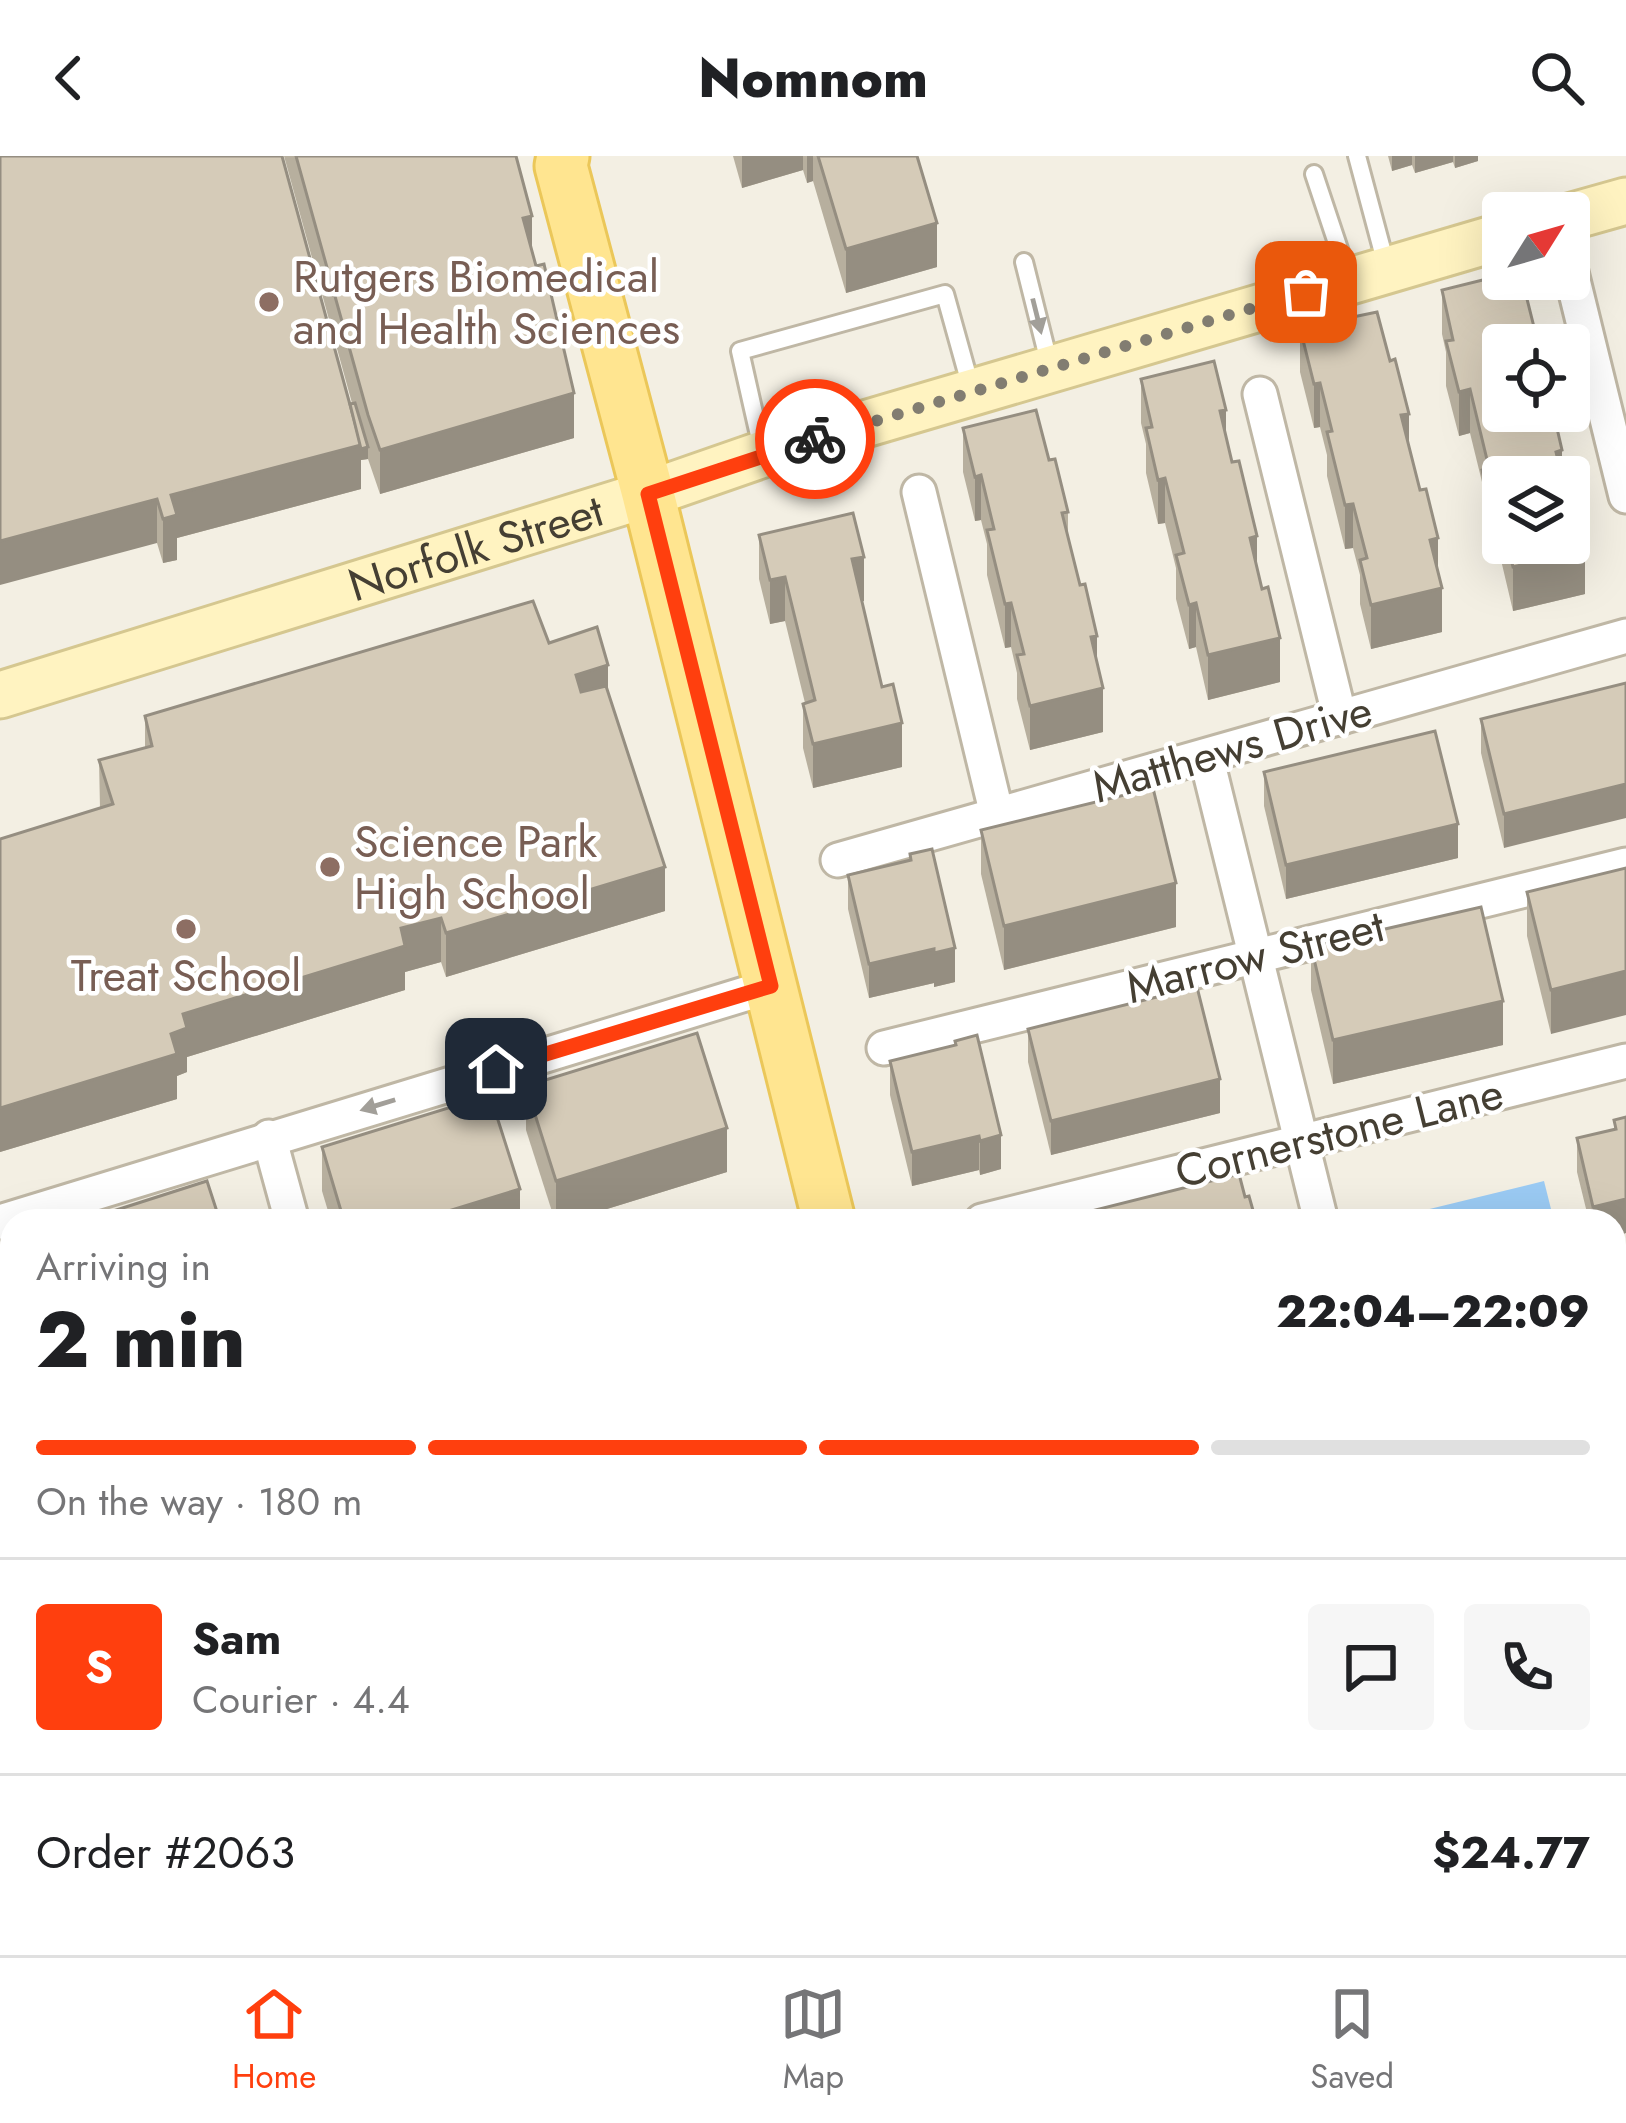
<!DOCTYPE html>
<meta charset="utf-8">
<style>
:root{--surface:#fff;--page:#f6f6f6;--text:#202124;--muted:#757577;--line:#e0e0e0;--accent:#ff3f0e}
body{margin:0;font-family:Jost,sans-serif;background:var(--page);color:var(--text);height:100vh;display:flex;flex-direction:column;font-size:45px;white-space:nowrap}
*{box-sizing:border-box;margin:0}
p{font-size:39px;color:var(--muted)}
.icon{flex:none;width:66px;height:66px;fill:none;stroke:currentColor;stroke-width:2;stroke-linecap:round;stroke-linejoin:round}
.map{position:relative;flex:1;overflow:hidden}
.details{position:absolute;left:0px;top:1053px;width:1626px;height:747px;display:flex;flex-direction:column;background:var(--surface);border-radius:36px 36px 0 0;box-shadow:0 12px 48px #0002}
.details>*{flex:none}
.needle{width:78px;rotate:53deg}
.fabs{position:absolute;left:1482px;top:36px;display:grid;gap:24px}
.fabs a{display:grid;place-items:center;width:108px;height:108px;border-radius:12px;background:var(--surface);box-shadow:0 12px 48px #0002;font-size:60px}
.pin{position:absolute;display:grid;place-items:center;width:102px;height:102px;color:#fff;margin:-51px;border-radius:24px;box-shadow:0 6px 18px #0006}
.courier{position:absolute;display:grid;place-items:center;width:120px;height:120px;margin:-60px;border:9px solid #ff3f0e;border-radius:50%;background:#fff;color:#222;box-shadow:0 3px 15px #0007}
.overview em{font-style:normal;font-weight:800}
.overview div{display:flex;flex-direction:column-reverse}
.overview{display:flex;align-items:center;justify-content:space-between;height:204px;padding:0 36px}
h1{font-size:78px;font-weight:800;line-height:90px}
.bar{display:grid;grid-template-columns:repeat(4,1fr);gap:18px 12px;align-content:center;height:144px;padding:0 36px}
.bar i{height:15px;border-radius:9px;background:var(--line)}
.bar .active{background:var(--accent)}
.bar p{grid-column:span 4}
.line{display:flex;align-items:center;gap:30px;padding:0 36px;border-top:3px solid var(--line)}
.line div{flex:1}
.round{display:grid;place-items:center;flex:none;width:126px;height:126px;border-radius:12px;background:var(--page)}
header{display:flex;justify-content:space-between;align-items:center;height:156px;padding:0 36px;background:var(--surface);font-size:54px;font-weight:800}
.tabs{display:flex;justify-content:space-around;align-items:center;height:168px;border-top:3px solid var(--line);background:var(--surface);font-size:33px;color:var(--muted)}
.tabs a{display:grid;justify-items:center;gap:6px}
.tabs .active{color:var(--accent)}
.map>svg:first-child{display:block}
.water{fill:#9bcbf4}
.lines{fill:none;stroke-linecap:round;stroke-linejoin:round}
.lane-casing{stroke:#bfb7a5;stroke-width:22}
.street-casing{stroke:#bfb7a5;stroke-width:39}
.secondary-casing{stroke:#d5c790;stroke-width:51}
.primary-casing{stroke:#ebc759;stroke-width:57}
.lane{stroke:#fff;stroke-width:16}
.street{stroke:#fff;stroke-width:33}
.secondary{stroke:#fff3c1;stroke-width:45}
.primary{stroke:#ffe590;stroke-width:51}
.wall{fill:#b7af9e}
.shaded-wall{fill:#958e81}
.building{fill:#d5cbb8;stroke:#958e81;stroke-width:3}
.oneway{fill:#a29f99}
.done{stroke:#827d71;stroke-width:12;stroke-dasharray:0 21.6}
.route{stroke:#ff3f0e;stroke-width:15}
.education-dot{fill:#8d6e63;stroke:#fff;stroke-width:4.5}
.labels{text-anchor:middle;stroke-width:9;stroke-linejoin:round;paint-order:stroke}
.education-label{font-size:45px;fill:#785e54;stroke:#fff;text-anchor:start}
.street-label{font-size:45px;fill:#453f33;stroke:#fff}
</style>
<header><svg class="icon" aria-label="back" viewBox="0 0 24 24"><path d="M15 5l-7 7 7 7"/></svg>Nomnom<svg class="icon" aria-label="search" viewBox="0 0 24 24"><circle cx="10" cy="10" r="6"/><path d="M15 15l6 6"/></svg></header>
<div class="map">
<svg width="1626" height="1799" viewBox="0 0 1626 1799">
<rect width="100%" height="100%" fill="#f3efe3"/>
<path class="water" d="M1544,1025L1554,1065H1411L1409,1058Z"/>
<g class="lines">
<g class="lane-casing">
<g id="lane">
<path d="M1357,0L1387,112"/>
<path d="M1314,18L1349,123"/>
<path d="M1024,106L1050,210"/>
<path d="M763,297L740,195L945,138L972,235"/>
</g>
</g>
<g class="street-casing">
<g id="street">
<path d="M1569,108L1626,340"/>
<path d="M1260,238L1340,562"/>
<path d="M919,336L997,659"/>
<path d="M1206,600L1321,1065"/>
<path d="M838,704L1626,480"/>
<path d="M884,892L1626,709"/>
<path d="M269,981L292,1065"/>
<path d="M982,1065L1626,905"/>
<path d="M0,1066L771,830"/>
<path d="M0,1484L12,1480"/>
<path d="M177,1788L181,1799"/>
<path d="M608,1788L611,1799"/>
<path d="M926,1799L963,1788"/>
</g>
</g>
<g class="secondary-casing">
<g id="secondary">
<path d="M1569,61L1626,45"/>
<path id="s1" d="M0,539L648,338L763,298L1503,80"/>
</g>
</g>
<g class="primary-casing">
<g id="primary">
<path d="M563,0L561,10L648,338L829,1065"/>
<path d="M1009,1788L1012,1799"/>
</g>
</g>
<use href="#lane" class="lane"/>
<use href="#street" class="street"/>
<use href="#secondary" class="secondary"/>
<use href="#primary" class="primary"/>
</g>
<g class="wall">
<path d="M0,0L350,248L352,247L284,0H516L532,96L574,282L380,338L368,303L361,304V333L177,382V404L163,407L157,387Z"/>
<path d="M733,0H917L937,111L846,137L813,25L807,27L803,14L742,32Z"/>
<path d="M1388,0H1478V5L1455,12L1453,6L1415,17L1412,9L1392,15Z"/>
<path d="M1442,134L1534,189L1503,321V387H1569L1585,438L1513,455L1501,404L1493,406L1482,358V326L1470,277L1459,280L1446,230V196L1442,178Z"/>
<path d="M1300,172L1409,290L1438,417L1442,476L1371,493L1360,448V419L1353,392L1345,393L1327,320V299L1320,271L1314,272L1300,216Z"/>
<path d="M1141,223L1226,280L1257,413L1280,526L1208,544L1196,491L1189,493L1176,443V412L1165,367L1158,368L1146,317V288L1141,267Z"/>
<path d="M963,272L1049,304L1068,356V381L1097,507L1103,576L1030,594L1017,543V517L1011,491L1005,492L987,419V388L981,364L975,365L963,316Z"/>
<path d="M759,379L864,445H862L902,611L813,632L803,592V548L805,547L785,465L770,468L759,423Z"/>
<path d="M549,487L608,536L665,755L446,821L441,806L405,816V834L187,901V916L177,920V943L0,996V683L100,652L99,604L145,592V560Z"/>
<path d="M1626,527L1504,692L1481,597V563Z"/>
<path d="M1264,616L1458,702L1286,743L1264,650Z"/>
<path d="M981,674L1176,771L1004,814L981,718Z"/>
<path d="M910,698L955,826L934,831V827L869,842L848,753V719L910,704Z"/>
<path d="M1626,712L1551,878L1527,780V736Z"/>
<path d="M1311,790L1503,889L1333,928L1311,834Z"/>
<path d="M1028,873L1220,957L1051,999L1028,906Z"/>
<path d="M955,889L1001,1013L980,1019L979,1014L912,1030L890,939V905Z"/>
<path d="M526,930L727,1016L568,1065H555L526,974Z"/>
<path d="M1626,961V1077L1614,1080V1065H1589L1577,1016V982L1614,973V964Z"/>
<path d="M322,991L520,1065H331L322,1035Z"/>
<path d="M12,1542V1765L0,1726V1545Z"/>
<path d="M1193,1788H1614L1626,1799H1193Z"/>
</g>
<g class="shaded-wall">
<path d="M742,0H803V14L742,32Z"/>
<path d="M807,0H813V25L807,27Z"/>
<path d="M1392,0H1412V9L1392,15Z"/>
<path d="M1415,0H1453V6L1415,17Z"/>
<path d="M1455,0H1478V5L1455,12Z"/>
<path d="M532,60V104L523,62Z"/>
<path d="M937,67V111L846,137V93Z"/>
<path d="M1534,171V189H1525V173Z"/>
<path d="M1320,227V271L1314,272V228Z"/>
<path d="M1470,233V277L1459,280V236Z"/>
<path d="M574,237V282L380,338V294Z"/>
<path d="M1226,254V298L1220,255Z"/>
<path d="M1409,258V302L1401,259Z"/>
<path d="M361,289L368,291V303L361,304V333L177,382V404L163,407V363L171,339Z"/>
<path d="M1562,294V321L1556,296Z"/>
<path d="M981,319V364L975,365V321Z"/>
<path d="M1165,322V367L1158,368V324Z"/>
<path d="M157,343V387L0,429V385Z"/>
<path d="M1353,348V392L1345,393V349Z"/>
<path d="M1501,360V404L1493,406V362Z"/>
<path d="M1257,380V424L1250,382Z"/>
<path d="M1438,382V426L1430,384Z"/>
<path d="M1585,393V438L1513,455V411Z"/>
<path d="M864,401V445L852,448V403Z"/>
<path d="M785,421V465L770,468V424Z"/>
<path d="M1442,432V476L1371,493V449Z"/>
<path d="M1011,447V491L1005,492V448Z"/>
<path d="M1196,447V491L1189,493V449Z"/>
<path d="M1097,480V524L1091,481Z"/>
<path d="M1280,482V526L1208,544V499Z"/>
<path d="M608,509V553L576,563V519Z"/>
<path d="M1103,532V576L1030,594V550Z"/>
<path d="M902,567V611L813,632V588Z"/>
<path d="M1626,628V662L1504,692V658Z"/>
<path d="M1458,668V702L1286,743V709Z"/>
<path d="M665,711V755L446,821V777Z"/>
<path d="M1176,727V771L1004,814V770Z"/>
<path d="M441,762V806L405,816V834L187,901V916L177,920V943L0,996V952L171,878L183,858L401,772Z"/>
<path d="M955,792V826L934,831V797Z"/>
<path d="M934,793V827L869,842V808Z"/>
<path d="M1626,815V859L1551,878V834Z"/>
<path d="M1503,845V889L1333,928V884Z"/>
<path d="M1220,923V957L1051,999V965Z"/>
<path d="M727,972V1016L568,1065H556V1025Z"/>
<path d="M1001,979V1013L980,1019V985Z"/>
<path d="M979,980V1014L912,1030V996Z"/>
<path d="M520,1033V1065H416Z"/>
<path d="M1626,1043V1077L1614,1080V1065H1593V1051Z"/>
<path d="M12,1189V1233L0,1237V1193Z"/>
<path d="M12,1387V1431L0,1434V1390Z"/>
<path d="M689,1788H735L700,1799H689Z"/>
<path d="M545,1790V1799H516Z"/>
</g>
<g class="building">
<path d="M0,0H282L361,289L171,339L177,359L163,363L157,343L0,385Z"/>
<path d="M296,0H516L532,60L523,62L536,110L544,108L574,237L380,294L368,259Z"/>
<path d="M818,0H917L937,67L846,93Z"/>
<path d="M1503,119V123H1522L1534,171L1525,173L1529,189H1503V255H1553L1562,294L1556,296L1562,321H1503V370L1501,360L1493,362L1482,314L1489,312L1470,233L1459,236L1446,185L1453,184L1442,134Z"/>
<path d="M1377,156L1390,205L1395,203L1409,258L1401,259L1420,334L1426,333L1438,382L1430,384L1442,432L1371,449L1360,404L1367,402L1353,348L1345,349L1327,276L1332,275L1320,227L1314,228L1300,172Z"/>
<path d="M1214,205L1226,254L1220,255L1232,306L1239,305L1257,380L1250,382L1262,433L1268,431L1280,482L1208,499L1196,447L1189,449L1176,399L1184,397L1165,322L1158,324L1146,272L1152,271L1141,223Z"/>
<path d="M355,247L368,291L361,293L350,248Z"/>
<path d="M1036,254L1049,304L1055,303L1068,356L1062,357L1080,429L1085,428L1097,480L1091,481L1103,532L1030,550L1017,499L1024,498L1011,447L1005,448L987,374L994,373L981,319L975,321L963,272Z"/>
<path d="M1573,344L1585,393L1513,411L1507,387H1569V345Z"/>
<path d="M853,357L864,401L852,403L882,531L893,528L902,567L813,588L803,548L815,544L785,421L770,424L759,379Z"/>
<path d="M533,445L549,487L597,471L608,509L576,519L581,536L606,530L665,711L446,777L441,762L401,772L405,790L183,858L187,872L171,878L177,898L0,952V683L113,648L99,604L152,590L145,560Z"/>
<path d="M1626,527V628L1504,658L1481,563Z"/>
<path d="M1435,575L1458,668L1286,709L1264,616Z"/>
<path d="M1153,632L1176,727L1004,770L981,674Z"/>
<path d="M932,693L955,792L934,797V793L869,808L848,719L911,704L910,698Z"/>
<path d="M1626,712V815L1551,834L1527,736Z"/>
<path d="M1481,751L1503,845L1333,884L1311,790Z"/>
<path d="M1197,831L1220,923L1051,965L1028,873Z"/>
<path d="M697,877L727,972L556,1025L526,930Z"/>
<path d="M977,879L1001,979L980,985L979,980L912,996L890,905L956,889L955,885Z"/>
<path d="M490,939L520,1033L416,1065H344L322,991Z"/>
<path d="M1626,961V1043L1593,1051L1577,982L1616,973L1614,964Z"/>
<path d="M1239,1018L1245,1041L1249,1040L1256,1065H1076L1075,1059Z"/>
<path d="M207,1025L220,1065H82Z"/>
<path d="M751,1059L753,1065H732Z"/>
<path d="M0,1093L12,1131V1189L0,1193Z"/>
<path d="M12,1282V1387L0,1390V1286Z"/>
<path d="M12,1542V1721L0,1682V1545Z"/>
<path d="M1626,1570V1799H1199L1197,1788H1614V1574Z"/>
<path d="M288,1788H545V1790L516,1799H269L267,1794Z"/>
</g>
<defs><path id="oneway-solid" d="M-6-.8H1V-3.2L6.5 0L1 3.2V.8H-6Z" transform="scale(3)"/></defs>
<g class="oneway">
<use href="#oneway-solid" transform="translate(1037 160) rotate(76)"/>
<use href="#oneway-solid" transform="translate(378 949) rotate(163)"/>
</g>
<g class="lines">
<path class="done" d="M815,283L1306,136"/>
<path class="route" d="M496,913L771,830L648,338L815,283"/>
</g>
<g class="education-dot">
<circle cx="269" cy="146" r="12"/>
<circle cx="330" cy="711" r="12"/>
<circle cx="186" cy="773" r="12"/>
</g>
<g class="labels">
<g class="education-label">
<text x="293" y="136">Rutgers Biomedical<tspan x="293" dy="52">and Health Sciences</tspan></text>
<text x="354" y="701">Science Park<tspan x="354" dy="52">High School</tspan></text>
<text x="186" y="835" text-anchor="middle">Treat School</text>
</g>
<g class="street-label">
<text dy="16" stroke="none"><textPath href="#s1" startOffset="498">Norfolk Street</textPath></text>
<text transform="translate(1232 592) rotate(-16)" y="16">Matthews Drive</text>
<text transform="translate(1255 800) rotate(-14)" y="16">Marrow Street</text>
<text transform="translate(1339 976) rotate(-14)" y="16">Cornerstone Lane</text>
</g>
</g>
</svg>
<div class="fabs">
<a><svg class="needle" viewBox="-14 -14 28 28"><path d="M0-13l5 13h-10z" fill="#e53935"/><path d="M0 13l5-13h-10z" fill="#757577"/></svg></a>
<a><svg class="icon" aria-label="locate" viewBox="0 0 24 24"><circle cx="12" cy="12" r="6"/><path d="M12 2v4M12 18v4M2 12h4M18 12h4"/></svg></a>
<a><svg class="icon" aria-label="layers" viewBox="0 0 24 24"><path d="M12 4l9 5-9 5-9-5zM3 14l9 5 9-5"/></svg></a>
</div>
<div class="pin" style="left:1306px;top:136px;background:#ea580c"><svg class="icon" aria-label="bag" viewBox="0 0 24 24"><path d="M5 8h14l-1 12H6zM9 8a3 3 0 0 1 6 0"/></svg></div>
<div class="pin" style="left:496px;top:913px;background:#1f2937"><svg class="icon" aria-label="home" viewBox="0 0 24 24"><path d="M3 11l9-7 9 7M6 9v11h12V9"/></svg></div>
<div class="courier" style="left:815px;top:283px"><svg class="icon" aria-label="bike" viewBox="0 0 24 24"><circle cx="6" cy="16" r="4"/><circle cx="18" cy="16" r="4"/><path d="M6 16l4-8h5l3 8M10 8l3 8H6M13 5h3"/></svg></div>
<section class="details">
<div class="overview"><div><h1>2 min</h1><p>Arriving in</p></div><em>22:04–22:09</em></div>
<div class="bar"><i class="active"></i><i class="active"></i><i class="active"></i><i></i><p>On the way · 180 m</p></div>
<div class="line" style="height:216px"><b class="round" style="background:var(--accent);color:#fff">S</b><div><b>Sam</b><p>Courier · 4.4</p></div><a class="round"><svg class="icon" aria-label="chat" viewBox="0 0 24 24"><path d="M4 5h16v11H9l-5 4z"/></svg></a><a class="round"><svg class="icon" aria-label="phone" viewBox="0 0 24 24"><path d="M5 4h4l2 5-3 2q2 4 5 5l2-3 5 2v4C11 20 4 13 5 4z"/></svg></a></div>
<div class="line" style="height:156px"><div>Order #2063</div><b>$24.77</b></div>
</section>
</div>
<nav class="tabs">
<a class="active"><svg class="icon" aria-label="home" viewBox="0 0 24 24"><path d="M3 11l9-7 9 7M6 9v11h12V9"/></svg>Home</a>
<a><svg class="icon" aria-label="map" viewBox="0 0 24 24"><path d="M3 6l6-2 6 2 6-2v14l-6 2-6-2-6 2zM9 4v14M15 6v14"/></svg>Map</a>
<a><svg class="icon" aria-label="saved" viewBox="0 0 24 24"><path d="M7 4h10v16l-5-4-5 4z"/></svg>Saved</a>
</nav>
